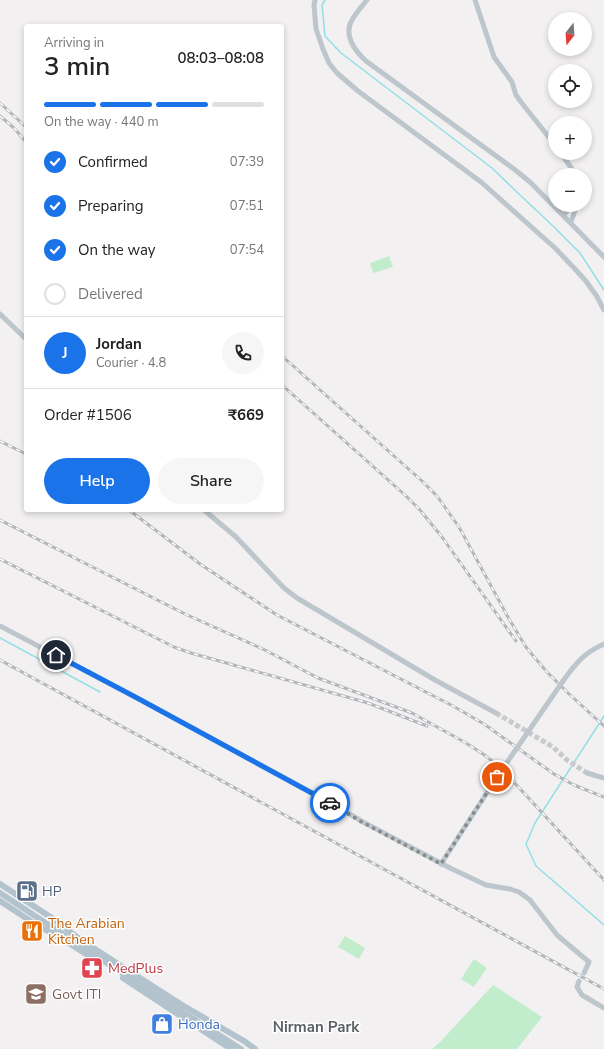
<!DOCTYPE html>
<meta charset="utf-8">
<style>
:root{--surface:#fff;--page:#f6f6f6;--text:#222;--muted:#767676;--line:#e0e0e0;--accent:#1a73e8}
body{margin:0;font-family:"Nunito Sans",sans-serif;background:var(--page);color:var(--text);height:100vh;display:flex;flex-direction:column;font-size:15px;white-space:nowrap}
*{box-sizing:border-box;margin:0}
p{font-size:13px;color:var(--muted)}
.icon{flex:none;width:22px;height:22px;fill:none;stroke:currentColor;stroke-width:2;stroke-linecap:round;stroke-linejoin:round}
.map{position:relative;flex:1;overflow:hidden}
.details{position:absolute;left:24px;top:24px;width:260px;height:488px;display:flex;flex-direction:column;background:var(--surface);border-radius:4px;box-shadow:0 2px 6px #0003}
.details>*{flex:none}
.needle{width:26px;rotate:197deg}
.buttons{position:absolute;left:548px;top:12px;display:grid;gap:8px}
.buttons a{display:grid;place-items:center;width:44px;height:44px;border-radius:50%;background:var(--surface);box-shadow:0 2px 6px #0003;font-size:20px}
.pin{position:absolute;display:grid;place-items:center;width:34px;height:34px;color:#fff;margin:-17px;border:2px solid #fff;border-radius:50%;box-shadow:0 1px 4px #0007}
.courier{position:absolute;display:grid;place-items:center;width:40px;height:40px;margin:-20px;border:3px solid #1a73e8;border-radius:50%;background:#fff;color:#222;box-shadow:0 1px 5px #0007}
.head em{font-style:normal;font-weight:600}
.head div{display:flex;flex-direction:column-reverse}
.head{display:flex;align-items:center;justify-content:space-between;height:68px;padding:0 20px}
h1{font-size:26px;font-weight:600;line-height:30px}
.bar{display:grid;grid-template-columns:repeat(4,1fr);gap:6px 4px;align-content:center;height:48px;padding:0 20px}
.bar i{height:5px;border-radius:3px;background:var(--line)}
.bar .current{background:var(--accent)}
.bar p{grid-column:span 4}
.line{display:flex;align-items:center;gap:10px;padding:0 20px;border-top:1px solid var(--line)}
.line div{flex:1}
.round{display:grid;place-items:center;flex:none;width:42px;height:42px;border-radius:21px;background:var(--page)}
ol{padding:0 20px;list-style:none}
li{display:flex;align-items:center;gap:12px;height:44px}
li p{margin-inline-start:auto}
li .icon{padding:4px;border-radius:50%;background:var(--accent);color:#fff;stroke-width:4}
li:last-child{color:var(--muted)}
li i{width:22px;height:22px;border:2px solid var(--line);border-radius:50%}
.primary-button{display:flex;gap:8px;margin-top:auto;padding:8px 20px}
.primary-button a{flex:1;height:46px;border-radius:24px;background:var(--accent);color:#fff;font-size:16px;font-weight:600;line-height:46px;text-align:center}
.primary-button a+a{background:var(--page);color:var(--text)}
.map>svg:first-child{display:block}
.green{fill:#c2edcd}
.lines{fill:none;stroke-linecap:round;stroke-linejoin:round}
.stream{stroke:#91dfe7;stroke-width:1.5}
.minor-tunnel{stroke:#c8cacb;stroke-width:5;stroke-dasharray:5 2.5;stroke-linecap:butt}
.minor{stroke:#bdc6cc;stroke-width:5}
.major{stroke:#b2c3cd;stroke-width:6}
.rail-casing{stroke:#b3b6ba;stroke-width:3}
.rail{stroke:#fff;stroke-width:1.5;stroke-dasharray:4.5;stroke-linecap:butt}
.minor-bridge{stroke:#bdc6cc;stroke-width:5}
.done{stroke:#848c90;stroke-width:4;stroke-dasharray:0 7.2}
.route{stroke:#1a73e8;stroke-width:5}
.labels{text-anchor:middle;stroke-width:3;stroke-linejoin:round;paint-order:stroke}
.service-label{font-size:14px;fill:#4e5e75;stroke:#fff;text-anchor:start}
.food-label{font-size:14px;fill:#c56008;stroke:#fff;text-anchor:start}
.health-label{font-size:14px;fill:#be3a42;stroke:#fff;text-anchor:start}
.education-label{font-size:14px;fill:#785e54;stroke:#fff;text-anchor:start}
.shop-label{font-size:14px;fill:#366cbe;stroke:#fff;text-anchor:start}
.neighbourhood-label{font-size:15px;font-weight:bold;fill:#5d6165;stroke:#fff}
</style>
<div class="map">
<svg width="604" height="1049" viewBox="0 0 604 1049">
<rect width="100%" height="100%" fill="#f2f0f0"/>
<g class="green">
<path d="M389,256L393,267L373,273L370,263Z"/>
<path d="M345,936L365,948L359,959L338,947Z"/>
<path d="M474,959L487,968L474,987L461,979Z"/>
<path d="M493,985L542,1017L517,1049H432L441,1041Z"/>
</g>
<g class="lines">
<g class="stream">
<path d="M325,0L322,5L325,36L341,53L492,168L520,195L553,226L580,253L604,290"/>
<path d="M0,638L100,692"/>
<path d="M604,716L535,823L526,844L536,866L604,925"/>
</g>
<path class="minor-tunnel" d="M496,713L553,747L567,760L587,773"/>
<g class="minor">
<path d="M315,0L314,5L316,29L323,49L329,63L337,73L358,91L481,182L555,248L575,269L585,280L596,295L604,310"/>
<path d="M367,0C362,6 356,13 352,20C343,35 355,51 366,61L514,169L530,182L604,257"/>
<path d="M475,0L494,57L512,82L516,95L521,102L555,145"/>
<path d="M561,153L576,175"/>
<path d="M564,215L571,205"/>
<path d="M571,222L577,205"/>
<path d="M0,314L26,339"/>
<path d="M204,510L236,537L284,588L297,598L435,680L470,699L496,713"/>
<path d="M0,626L139,699L333,804L363,822L452,869L486,885L510,889L519,892L530,900L557,935L589,962L584,973"/>
<path d="M563,681C575,664 585,652 604,644"/>
<path d="M587,773L604,778"/>
<path d="M441,864L497,777"/>
<path d="M579,981L577,987L582,995L604,1008"/>
</g>
<g class="major">
<path d="M0,884L52,918L78,938L115,962L182,1005L244,1041L255,1049"/>
<path d="M0,893L151,992L241,1049"/>
<path d="M0,901L32,922L53,934L64,940L97,961"/>
<path d="M123,978L231,1049"/>
</g>
<g class="rail-casing">
<g id="rail">
<path d="M0,103L26,127"/>
<path d="M0,116L14,128L26,142"/>
<path d="M282,356L422,481L437,496L459,527L509,619L526,647L535,658L547,672L568,693L604,726"/>
<path d="M282,385L405,495L420,510L442,537L516,641"/>
<path d="M0,441L26,454"/>
<path d="M129,510L200,564L277,615L453,706L484,724L554,774L574,785L604,797"/>
<path d="M0,520L185,614L265,650L318,678L412,713L466,743L483,754L500,767L604,880"/>
<path d="M0,559L174,647L191,653L368,703L427,726"/>
<path d="M0,660L604,989"/>
</g>
</g>
<use href="#rail" class="rail"/>
<path class="minor-bridge" d="M497,777L563,681"/>
</g>
<g class="lines">
<path class="done" d="M330,803L362,822L441,864L497,777"/>
<path class="route" d="M56,655L139,699L330,803"/>
</g>
<defs>
<g id="fuel-square" transform="scale(1.15)"><rect x="-9" y="-9" width="18" height="18" rx="4" fill="#5c6f8a" stroke="#fff"/><path d="M-5.5-6h7V0h2V4h1.3V-2.5L3-4.5l.8-.8L6-3V5H2.5V1h-1V6h-7ZM-4.2-4.7v3.2H.2V-4.7Z" fill="#fff"/></g>
<g id="restaurant-square" transform="scale(1.15)"><rect x="-9" y="-9" width="18" height="18" rx="4" fill="#e8710a" stroke="#fff"/><path d="M-5-6h1v4h1v-4h1v4h1v-4h1v5L-1.5 .5V6h-2V.5L-5-1ZM5-6V6H3V1.5H1.5Q1.5-4 5-6Z" fill="#fff"/></g>
<g id="pharmacy-square" transform="scale(1.15)"><rect x="-9" y="-9" width="18" height="18" rx="4" fill="#e0444e" stroke="#fff"/><path d="M-2-6h4v4h4v4h-4v4h-4v-4h-4v-4h4Z" fill="#fff"/></g>
<g id="university-square" transform="scale(1.15)"><rect x="-9" y="-9" width="18" height="18" rx="4" fill="#8d6e63" stroke="#fff"/><path d="M0-5L7-2L0 1L-7-2ZM-4 1L0 2.5L4 1V4Q0 6-4 4Z" fill="#fff"/></g>
<g id="shop-square" transform="scale(1.15)"><rect x="-9" y="-9" width="18" height="18" rx="4" fill="#3f7fe0" stroke="#fff"/><path d="M-5-2.5h2.3a2.7 3.5 0 0 1 5.4 0H5L5.5 6h-11ZM-1.5-2.5h3a1.5 2.3 0 0 0-3 0Z" fill="#fff"/></g>
</defs>
<g fill-rule="evenodd">
<use href="#fuel-square" x="27" y="891"/>
<use href="#restaurant-square" x="32" y="931"/>
<use href="#pharmacy-square" x="92" y="968"/>
<use href="#university-square" x="36" y="994"/>
<use href="#shop-square" x="162" y="1024"/>
</g>
<g class="labels">
<g class="service-label">
<text x="42" y="896">HP</text>
</g>
<g class="food-label">
<text x="48" y="928">The Arabian<tspan x="48" dy="16">Kitchen</tspan></text>
</g>
<g class="health-label">
<text x="108" y="973">MedPlus</text>
</g>
<g class="education-label">
<text x="52" y="999">Govt ITI</text>
</g>
<g class="shop-label">
<text x="178" y="1029">Honda</text>
</g>
<g class="neighbourhood-label">
<text x="316" y="1032">Nirman Park</text>
</g>
</g>
</svg>
<div class="buttons">
<a><svg class="needle" viewBox="-14 -14 28 28"><path d="M0-13l5 13h-10z" fill="#e53935"/><path d="M0 13l5-13h-10z" fill="#767676"/></svg></a>
<a><svg class="icon" aria-label="locate" viewBox="0 0 24 24"><circle cx="12" cy="12" r="6"/><path d="M12 2v4M12 18v4M2 12h4M18 12h4"/></svg></a>
<a>+</a>
<a>−</a>
</div>
<div class="pin" style="left:497px;top:777px;background:#ea580c"><svg class="icon" aria-label="bag" viewBox="0 0 24 24"><path d="M5 8h14l-1 12H6zM9 8a3 3 0 0 1 6 0"/></svg></div>
<div class="pin" style="left:56px;top:655px;background:#1f2937"><svg class="icon" aria-label="home" viewBox="0 0 24 24"><path d="M3 11l9-7 9 7M6 9v11h12V9"/></svg></div>
<div class="courier" style="left:330px;top:803px"><svg class="icon" aria-label="car" viewBox="0 0 24 24"><path d="M5 17H2v-5l4-1 3-4h7l3 4 3 1v5h-3M9 17h6M6 11h13"/><circle cx="7" cy="17" r="2"/><circle cx="17" cy="17" r="2"/></svg></div>
<section class="details">
<div class="head"><div><h1>3 min</h1><p>Arriving in</p></div><em>08:03–08:08</em></div>
<div class="bar"><i class="current"></i><i class="current"></i><i class="current"></i><i></i><p>On the way · 440 m</p></div>
<ol>
<li><svg class="icon" aria-label="check" viewBox="0 0 24 24"><path d="M5 12l5 5 9-10"/></svg>Confirmed<p>07:39</p></li>
<li><svg class="icon" aria-label="check" viewBox="0 0 24 24"><path d="M5 12l5 5 9-10"/></svg>Preparing<p>07:51</p></li>
<li><svg class="icon" aria-label="check" viewBox="0 0 24 24"><path d="M5 12l5 5 9-10"/></svg>On the way<p>07:54</p></li>
<li><i></i>Delivered</li>
</ol>
<div class="line" style="height:72px"><b class="round" style="background:var(--accent);color:#fff">J</b><div><b>Jordan</b><p>Courier · 4.8</p></div><a class="round"><svg class="icon" aria-label="phone" viewBox="0 0 24 24"><path d="M5 4h4l2 5-3 2q2 4 5 5l2-3 5 2v4C11 20 4 13 5 4z"/></svg></a></div>
<div class="line" style="height:52px"><div>Order #1506</div><b>₹669</b></div>
<div class="primary-button"><a>Help</a><a>Share</a></div>
</section>
</div>
